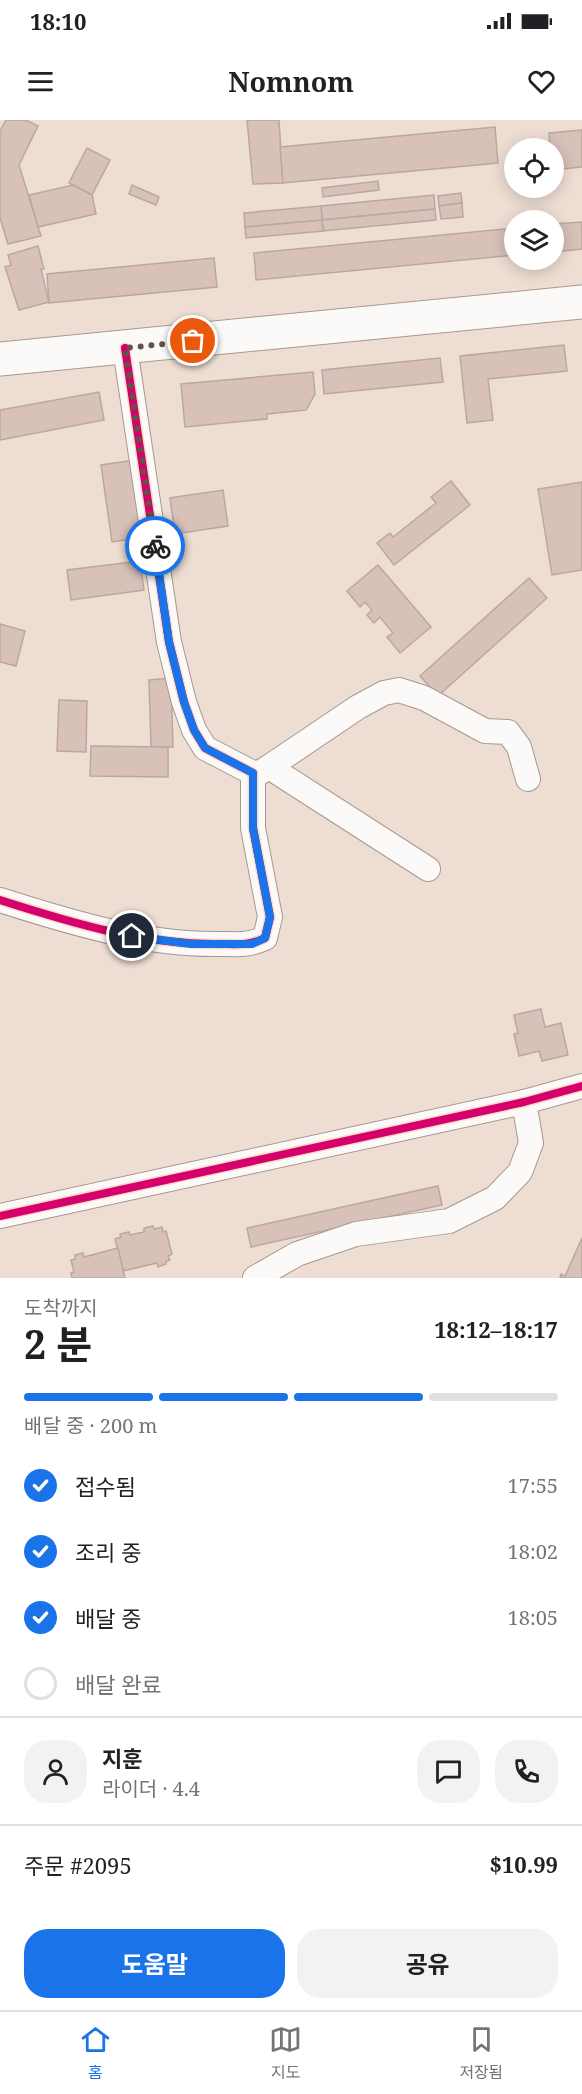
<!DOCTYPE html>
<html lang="ko">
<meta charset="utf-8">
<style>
:root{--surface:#fff;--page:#f2f2f2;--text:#202124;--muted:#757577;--line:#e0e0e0;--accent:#1a73e8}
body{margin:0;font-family:"Noto Serif","Noto Sans KR",serif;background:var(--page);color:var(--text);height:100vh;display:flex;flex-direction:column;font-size:22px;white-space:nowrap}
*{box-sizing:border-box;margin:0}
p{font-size:20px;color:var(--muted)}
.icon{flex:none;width:33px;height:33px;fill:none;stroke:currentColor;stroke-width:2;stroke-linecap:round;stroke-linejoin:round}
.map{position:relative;height:1158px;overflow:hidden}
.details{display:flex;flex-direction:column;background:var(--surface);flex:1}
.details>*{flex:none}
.controls{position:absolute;left:504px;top:18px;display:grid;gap:12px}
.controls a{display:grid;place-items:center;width:60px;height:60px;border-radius:50%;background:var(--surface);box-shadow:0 3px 15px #0003;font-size:30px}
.pin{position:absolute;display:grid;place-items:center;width:51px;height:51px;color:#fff;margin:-26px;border:3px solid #fff;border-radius:50%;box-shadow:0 2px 6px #0007}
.courier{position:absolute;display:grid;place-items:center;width:60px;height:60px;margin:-30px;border:4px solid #1a73e8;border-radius:50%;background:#fff;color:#222;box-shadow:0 2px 8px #0007}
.head em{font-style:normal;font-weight:700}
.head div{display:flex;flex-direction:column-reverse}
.head{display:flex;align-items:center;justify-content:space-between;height:102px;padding:0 24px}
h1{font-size:39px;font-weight:700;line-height:45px}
.bar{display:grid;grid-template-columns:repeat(4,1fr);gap:9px 6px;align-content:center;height:72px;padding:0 24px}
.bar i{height:8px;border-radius:4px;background:var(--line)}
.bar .active{background:var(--accent)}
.bar p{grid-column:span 4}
.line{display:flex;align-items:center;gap:15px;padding:0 24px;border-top:2px solid var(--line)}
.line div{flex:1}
.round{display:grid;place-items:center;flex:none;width:63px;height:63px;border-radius:24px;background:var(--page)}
ol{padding:0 24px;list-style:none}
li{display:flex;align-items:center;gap:18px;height:66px}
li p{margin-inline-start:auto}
li .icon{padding:6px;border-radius:50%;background:var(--accent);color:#fff;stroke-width:4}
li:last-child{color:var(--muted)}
li i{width:33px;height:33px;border:3px solid var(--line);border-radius:50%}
.button{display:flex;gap:12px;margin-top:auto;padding:12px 24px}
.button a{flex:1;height:69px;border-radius:24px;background:var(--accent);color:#fff;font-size:24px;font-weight:700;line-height:69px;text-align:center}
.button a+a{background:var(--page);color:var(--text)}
.status{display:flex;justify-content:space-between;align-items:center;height:42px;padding:0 30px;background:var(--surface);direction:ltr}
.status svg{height:16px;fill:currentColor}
header{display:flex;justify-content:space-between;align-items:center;height:78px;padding:0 24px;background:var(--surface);font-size:27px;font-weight:700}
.tabs{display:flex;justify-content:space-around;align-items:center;height:84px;border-top:2px solid var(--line);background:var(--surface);font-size:16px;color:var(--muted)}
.tabs a{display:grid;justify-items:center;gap:3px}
.tabs .active{color:var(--accent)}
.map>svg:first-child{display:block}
.building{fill:#d7c1b8;stroke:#baa8a0;stroke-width:1.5}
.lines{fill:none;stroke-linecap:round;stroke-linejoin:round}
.minor-casing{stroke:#a8988d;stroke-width:26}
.highway-casing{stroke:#a8988d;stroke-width:35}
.minor{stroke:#fcfaf8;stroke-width:24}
.highway{stroke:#fcfaf8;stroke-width:33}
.cycleway-casing{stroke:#fadbc6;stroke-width:11}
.cycleway{stroke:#d6006c;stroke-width:8}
.done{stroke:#63534a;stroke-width:6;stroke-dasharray:0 10.8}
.route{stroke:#1a73e8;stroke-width:8}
</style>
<div class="status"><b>18:10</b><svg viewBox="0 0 49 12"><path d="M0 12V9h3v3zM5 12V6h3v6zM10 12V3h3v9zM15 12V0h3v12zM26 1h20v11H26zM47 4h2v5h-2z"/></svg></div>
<header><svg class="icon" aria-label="menu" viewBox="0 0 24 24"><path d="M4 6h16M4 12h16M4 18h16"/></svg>Nomnom<svg class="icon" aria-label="heart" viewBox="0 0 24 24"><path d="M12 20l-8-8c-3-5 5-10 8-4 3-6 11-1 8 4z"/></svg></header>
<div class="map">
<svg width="582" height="1158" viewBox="0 0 582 1158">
<rect width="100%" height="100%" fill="#eeddd2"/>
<g class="building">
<path d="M6,0H26L38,6L19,45L41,116L8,124L0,98V11Z"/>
<path d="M247,0H279L283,63L253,64Z"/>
<path d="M495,7L498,43L283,63L280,27Z"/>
<path d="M582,10V47L554,50V28H550L549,13Z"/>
<path d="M87,28L110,40L92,75L69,63Z"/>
<path d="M378,61L379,70L323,77L322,68Z"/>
<path d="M73,65L92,75L96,94L38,107L29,75Z"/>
<path d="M132,65L159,77L156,85L129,74Z"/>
<path d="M461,73L462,83L439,86L438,76Z"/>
<path d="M434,75L435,89L322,100L321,86Z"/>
<path d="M462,83L463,97L441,99L439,86Z"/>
<path d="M321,86L322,100L245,107L244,93Z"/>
<path d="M435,89L436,100L323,111L322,100Z"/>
<path d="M322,100L323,111L246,118L245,107Z"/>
<path d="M582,102V129L554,132V104Z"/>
<path d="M514,108V135L256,160L254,133Z"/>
<path d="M38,126L44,149H41L49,182L19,190L5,147L11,145L8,135Z"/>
<path d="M214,138L217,167L49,183L47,154Z"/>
<path d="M564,225L567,251L488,259L493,300L467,303L460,236Z"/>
<path d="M440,238L443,262L324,274L322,250Z"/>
<path d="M313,252L315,274L306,290L267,294V299L185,307L181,264Z"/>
<path d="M99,272L104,300L0,320V290Z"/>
<path d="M135,340L146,417L112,422L101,345Z"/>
<path d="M451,361L470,385L394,445L377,423L390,413L393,417L436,383L431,377Z"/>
<path d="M582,362V450L552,455L538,369Z"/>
<path d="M223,370L228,406L175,414L170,378Z"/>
<path d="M140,441L144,470L71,480L67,450Z"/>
<path d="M378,445L431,507L400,533L387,517L393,513L380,497L374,503L367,495L372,490L365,482L360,487L347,471Z"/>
<path d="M529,458L547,478L438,576L420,556Z"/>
<path d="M0,504L25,511L16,546L0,542Z"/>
<path d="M171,558L173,627H151L149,560Z"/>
<path d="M59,580L87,581L86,632L57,631Z"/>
<path d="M91,626L168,627V657L90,656Z"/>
<path d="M541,889L545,907L561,903L568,935L542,941L539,931L519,936L514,914L518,913L514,895Z"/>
<path d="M438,1066L442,1085L251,1127L247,1108Z"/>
<path d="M153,1106L154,1109L162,1107L163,1112L166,1111L172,1134L168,1136L170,1140L166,1141V1144L158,1147L157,1143L123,1151L115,1119L121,1117L120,1114L129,1112L130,1115L144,1112V1108Z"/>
<path d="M582,1118V1158H560L561,1154L565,1156Z"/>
<path d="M118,1128L125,1158H72L71,1153L74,1152L71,1140L75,1139V1135L83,1133L84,1137Z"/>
</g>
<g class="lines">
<g class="minor-casing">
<g id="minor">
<path d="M269,647L428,749"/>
<path d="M253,653H259L269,647L358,587L384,573L399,570L424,578L485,611L508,612L519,627L528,659"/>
<path d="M0,780C72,803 144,825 220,824C238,824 248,826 265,818L270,797L253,708V653L205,628L194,610L184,582L169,522L125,228"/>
<path d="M0,1096L524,982L582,966"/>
<path d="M255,1158L297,1134L356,1114L449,1101L495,1078L520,1052L531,1023L524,982"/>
</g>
</g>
<g class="highway-casing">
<path id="highway" d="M0,239L582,182"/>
</g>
<use href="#minor" class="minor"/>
<use href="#highway" class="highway"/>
<g class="cycleway-casing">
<g id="cycleway">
<path d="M0,780C72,803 144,825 220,824C238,824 248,826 265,818L270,797L253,708V653L205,628L194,610L184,582L169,522L125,228"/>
<path d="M0,1096L524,982L582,966"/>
</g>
</g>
<use href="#cycleway" class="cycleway"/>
</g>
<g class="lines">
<path class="done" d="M155,426L125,228L193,221"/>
<path class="route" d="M132,816L191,824H252L265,818L270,797L253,708V653L205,628L194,610L184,582L169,522L155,426"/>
</g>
</svg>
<div class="controls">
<a><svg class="icon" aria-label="locate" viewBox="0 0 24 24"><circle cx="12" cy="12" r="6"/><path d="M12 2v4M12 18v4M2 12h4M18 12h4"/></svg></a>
<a><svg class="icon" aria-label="layers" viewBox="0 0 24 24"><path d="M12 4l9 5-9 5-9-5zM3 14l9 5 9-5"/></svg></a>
</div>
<div class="pin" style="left:193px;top:221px;background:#ea580c"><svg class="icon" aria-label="bag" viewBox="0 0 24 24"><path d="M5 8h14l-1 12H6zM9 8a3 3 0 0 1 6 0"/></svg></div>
<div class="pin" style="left:132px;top:816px;background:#1f2937"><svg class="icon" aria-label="home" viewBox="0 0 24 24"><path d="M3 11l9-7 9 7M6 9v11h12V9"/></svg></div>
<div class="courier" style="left:155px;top:426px"><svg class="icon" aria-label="bike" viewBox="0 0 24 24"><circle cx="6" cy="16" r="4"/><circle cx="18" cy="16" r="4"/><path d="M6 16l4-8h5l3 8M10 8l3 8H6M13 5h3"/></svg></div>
</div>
<section class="details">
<div class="head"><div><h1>2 분</h1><p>도착까지</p></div><em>18:12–18:17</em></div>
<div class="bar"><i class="active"></i><i class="active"></i><i class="active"></i><i></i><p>배달 중 · 200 m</p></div>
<ol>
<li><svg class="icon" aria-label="check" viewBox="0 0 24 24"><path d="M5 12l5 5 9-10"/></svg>접수됨<p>17:55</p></li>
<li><svg class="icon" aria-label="check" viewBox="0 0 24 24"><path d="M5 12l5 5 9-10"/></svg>조리 중<p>18:02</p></li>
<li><svg class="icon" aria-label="check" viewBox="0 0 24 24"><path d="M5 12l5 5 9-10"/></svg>배달 중<p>18:05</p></li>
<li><i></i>배달 완료</li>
</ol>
<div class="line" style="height:108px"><a class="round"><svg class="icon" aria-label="person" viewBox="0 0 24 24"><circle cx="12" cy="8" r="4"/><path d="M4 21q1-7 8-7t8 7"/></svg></a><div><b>지훈</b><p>라이더 · 4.4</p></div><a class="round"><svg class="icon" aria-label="chat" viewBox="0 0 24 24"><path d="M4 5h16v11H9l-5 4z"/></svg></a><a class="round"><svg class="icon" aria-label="phone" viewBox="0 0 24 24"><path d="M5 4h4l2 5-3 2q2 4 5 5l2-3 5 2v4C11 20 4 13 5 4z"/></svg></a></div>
<div class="line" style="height:78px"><div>주문 #2095</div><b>$10.99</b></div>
<div class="button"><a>도움말</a><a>공유</a></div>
</section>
<nav class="tabs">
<a class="active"><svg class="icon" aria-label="home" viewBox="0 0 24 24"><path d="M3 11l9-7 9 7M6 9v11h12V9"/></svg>홈</a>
<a><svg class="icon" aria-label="map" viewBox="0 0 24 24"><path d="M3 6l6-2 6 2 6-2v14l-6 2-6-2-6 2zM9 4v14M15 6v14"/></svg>지도</a>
<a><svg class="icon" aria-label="saved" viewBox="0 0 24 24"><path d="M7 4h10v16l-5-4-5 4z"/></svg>저장됨</a>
</nav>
